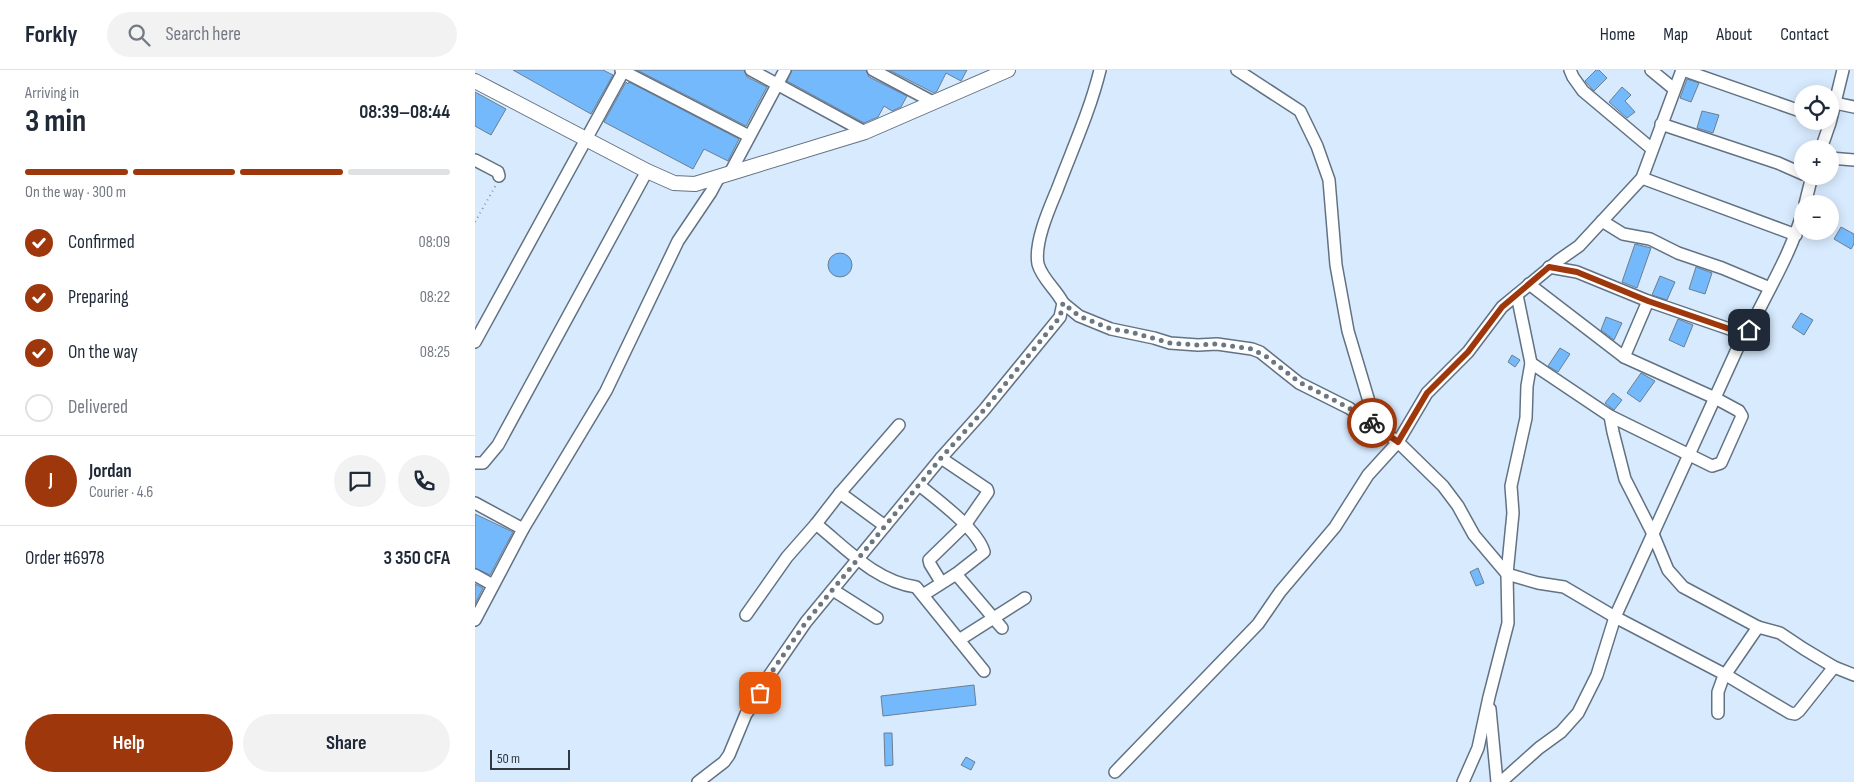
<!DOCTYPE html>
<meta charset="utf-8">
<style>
:root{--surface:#fff;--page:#f2f2f3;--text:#1f2937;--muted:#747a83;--line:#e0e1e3;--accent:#9e380c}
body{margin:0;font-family:"Sofia Sans Condensed",sans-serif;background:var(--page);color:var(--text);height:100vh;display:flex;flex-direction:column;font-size:19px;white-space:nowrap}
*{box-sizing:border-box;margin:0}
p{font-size:16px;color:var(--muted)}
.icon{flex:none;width:28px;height:28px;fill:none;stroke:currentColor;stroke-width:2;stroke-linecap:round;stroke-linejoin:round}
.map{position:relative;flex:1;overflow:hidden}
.details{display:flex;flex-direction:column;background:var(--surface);width:475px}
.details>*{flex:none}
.tools{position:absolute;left:1319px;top:15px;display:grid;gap:10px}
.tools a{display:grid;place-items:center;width:45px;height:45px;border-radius:50%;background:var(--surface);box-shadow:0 2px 12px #0003;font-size:25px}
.scale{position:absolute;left:15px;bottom:12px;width:80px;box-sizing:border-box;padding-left:5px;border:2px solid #313840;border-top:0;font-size:14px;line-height:18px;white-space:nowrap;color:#313840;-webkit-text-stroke:4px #d8ebfe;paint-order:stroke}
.pin{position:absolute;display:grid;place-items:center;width:42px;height:42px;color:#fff;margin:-21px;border-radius:10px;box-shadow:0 2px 8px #0006}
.courier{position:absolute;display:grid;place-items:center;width:50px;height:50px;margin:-25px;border:4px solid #9e380c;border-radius:50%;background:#fff;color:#222;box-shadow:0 1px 6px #0007}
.overview em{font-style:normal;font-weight:700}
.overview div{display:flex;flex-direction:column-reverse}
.overview{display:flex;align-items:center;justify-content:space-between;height:85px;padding:0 25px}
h1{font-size:32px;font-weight:700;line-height:38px}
.bar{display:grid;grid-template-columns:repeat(4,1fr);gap:8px 5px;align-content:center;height:60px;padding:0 25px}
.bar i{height:6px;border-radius:4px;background:var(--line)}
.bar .selected{background:var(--accent)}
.bar p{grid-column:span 4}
.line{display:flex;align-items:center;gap:12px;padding:0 25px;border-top:1px solid var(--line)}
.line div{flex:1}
.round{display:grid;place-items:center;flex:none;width:52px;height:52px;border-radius:26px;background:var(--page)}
ol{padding:0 25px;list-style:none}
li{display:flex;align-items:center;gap:15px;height:55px}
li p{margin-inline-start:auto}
li .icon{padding:5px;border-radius:50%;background:var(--accent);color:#fff;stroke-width:4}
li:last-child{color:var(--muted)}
li i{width:28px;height:28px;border:2px solid var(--line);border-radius:50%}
.action{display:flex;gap:10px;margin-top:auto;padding:10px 25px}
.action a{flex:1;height:58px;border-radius:30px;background:var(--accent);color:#fff;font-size:20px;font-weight:700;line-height:58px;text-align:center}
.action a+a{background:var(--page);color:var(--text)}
header{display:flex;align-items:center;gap:30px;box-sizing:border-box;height:70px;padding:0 25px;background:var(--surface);border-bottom:1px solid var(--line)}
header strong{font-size:24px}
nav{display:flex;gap:28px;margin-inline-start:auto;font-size:18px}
.search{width:350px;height:45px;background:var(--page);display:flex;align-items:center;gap:12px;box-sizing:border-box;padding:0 18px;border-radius:28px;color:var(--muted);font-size:19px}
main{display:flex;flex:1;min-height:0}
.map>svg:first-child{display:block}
.building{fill:#75b9fd;stroke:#6d7e8f}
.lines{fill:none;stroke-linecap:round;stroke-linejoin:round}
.minor-casing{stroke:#627283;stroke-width:14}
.tertiary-casing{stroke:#627283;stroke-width:16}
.path{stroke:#8996a4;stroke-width:2;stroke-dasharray:1 4;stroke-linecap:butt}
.minor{stroke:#fff;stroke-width:11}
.tertiary{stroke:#fff;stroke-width:14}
.done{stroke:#6b7782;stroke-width:5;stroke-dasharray:0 9}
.route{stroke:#9e380c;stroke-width:6}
</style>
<header>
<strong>Forkly</strong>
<div class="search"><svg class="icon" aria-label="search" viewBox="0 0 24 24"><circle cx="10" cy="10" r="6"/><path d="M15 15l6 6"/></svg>Search here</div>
<nav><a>Home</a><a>Map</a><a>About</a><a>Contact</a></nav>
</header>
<main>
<section class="details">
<div class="overview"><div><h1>3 min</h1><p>Arriving in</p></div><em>08:39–08:44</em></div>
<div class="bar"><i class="selected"></i><i class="selected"></i><i class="selected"></i><i></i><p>On the way · 300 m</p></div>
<ol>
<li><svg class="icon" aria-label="check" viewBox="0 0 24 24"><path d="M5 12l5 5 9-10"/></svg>Confirmed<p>08:09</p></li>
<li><svg class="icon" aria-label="check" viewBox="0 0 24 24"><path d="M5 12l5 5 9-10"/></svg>Preparing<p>08:22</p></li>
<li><svg class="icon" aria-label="check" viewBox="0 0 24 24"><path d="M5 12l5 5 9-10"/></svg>On the way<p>08:25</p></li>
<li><i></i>Delivered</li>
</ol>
<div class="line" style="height:90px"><b class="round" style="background:var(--accent);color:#fff">J</b><div><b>Jordan</b><p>Courier · 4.6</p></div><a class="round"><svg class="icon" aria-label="chat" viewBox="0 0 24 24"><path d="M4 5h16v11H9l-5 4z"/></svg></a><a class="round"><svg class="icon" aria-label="phone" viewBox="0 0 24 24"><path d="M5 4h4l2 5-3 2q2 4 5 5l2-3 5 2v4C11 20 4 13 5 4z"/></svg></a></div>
<div class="line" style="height:65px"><div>Order #6978</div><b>3 350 CFA</b></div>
<div class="action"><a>Help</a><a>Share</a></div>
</section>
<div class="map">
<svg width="1379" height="712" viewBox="0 0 1379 712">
<rect width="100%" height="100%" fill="#d8ebfe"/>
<g class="building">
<path d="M38,0H128L138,5L116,44Z"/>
<path d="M162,0H269L272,7L292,17L271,56Z"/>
<path d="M317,0H391L394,7L432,26L426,37L417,41L409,36L403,47L389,53L312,11Z"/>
<path d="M414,0H492L486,11L471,3L462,21L459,23Z"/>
<path d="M1121,0H1124L1132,8L1119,21L1110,11Z"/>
<path d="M1212,9L1224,13L1216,32L1205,28Z"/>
<path d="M151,12L153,14L154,12L264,69L253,91L229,79L218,99L129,52Z"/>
<path d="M1147,17L1156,25L1150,31L1160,42L1152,48L1134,32Z"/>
<path d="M0,22L31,39L16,65L0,56Z"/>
<path d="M1227,41L1244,45L1238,63L1222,58Z"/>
<path d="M1366,157L1379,164V174L1376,179L1359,169Z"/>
<path d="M1160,174L1176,178L1162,218L1147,212Z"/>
<circle cx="365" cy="195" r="12"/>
<path d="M1221,197L1237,203L1230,224L1214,219Z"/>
<path d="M1185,206L1200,212L1192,230L1177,225Z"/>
<path d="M1326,243L1338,250L1329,265L1317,257Z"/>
<path d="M1131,247L1147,253L1139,270L1126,260Z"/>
<path d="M1203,249L1218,255L1209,277L1194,270Z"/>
<path d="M1085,278L1095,284L1083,302L1073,296Z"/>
<path d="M1037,285L1045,290L1040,297L1033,292Z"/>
<path d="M1166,303L1180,311L1165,332L1152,323Z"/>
<path d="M1138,323L1147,330L1139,340L1130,333Z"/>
<path d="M0,444L38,462L15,505L0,498Z"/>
<path d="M1003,498L1009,513L1001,516L995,502Z"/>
<path d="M0,514L8,518L0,534Z"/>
<path d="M499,615L501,635L408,646L406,626Z"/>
<path d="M409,663H417L418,695L410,696Z"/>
<path d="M491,687L500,692L496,700L486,695Z"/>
</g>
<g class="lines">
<g class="minor-casing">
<g id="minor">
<path d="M146,0L274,66"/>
<path d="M276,0L390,62"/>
<path d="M398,0L458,32"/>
<path d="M762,0L825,41L842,76L854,110L861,195L873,261L901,355"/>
<path d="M1095,0L1098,7L1108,21L1177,79"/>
<path d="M1176,0L1199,19"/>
<path d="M1208,0L1328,42"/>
<path d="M1360,33L1379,37"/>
<path d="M1186,54L1303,93L1328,104"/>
<path d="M1346,79L1355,53L1368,0"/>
<path d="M1355,88L1379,90"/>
<path d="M0,90L23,102L24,106"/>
<path d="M255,103L310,0"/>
<path d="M1167,108L1321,165"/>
<path d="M1330,134L1337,106"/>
<path d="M1127,151L1148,164L1175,169L1203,183L1247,198L1295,218"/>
<path d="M1074,197L1102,202L1173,231L1269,264L1274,260C1293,220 1316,184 1328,141"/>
<path d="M1054,214L1149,287L1240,328L1264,341L1267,346L1246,393L1237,396L1135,346L1056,293"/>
<path d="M588,233L604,246L636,259L679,268L695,273L723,275L742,274L777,279L785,282L824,313L874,338L923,372L968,416L983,436L999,465L1032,504L1063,513L1089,517L1140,547L1251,605L1315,643L1320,644L1324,641L1359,597"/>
<path d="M0,272L149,0"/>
<path d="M1149,287L1173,231"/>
<path d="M1135,346L1138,362L1150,409L1178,464L1193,500L1208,517L1283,557"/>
<path d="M466,388L512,419L513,422L490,455L454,490L455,494L466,512"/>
<path d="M0,393H8L23,375L172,101"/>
<path d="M444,415C463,430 503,460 509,482L481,504L448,525"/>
<path d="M365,423L410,456"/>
<path d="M0,433L48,459"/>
<path d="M341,454C372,479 400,511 441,517L509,601"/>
<path d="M481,504L527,558"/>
<path d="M0,505L18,515"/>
<path d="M358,520L402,548"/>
<path d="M271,545L312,487L341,454L365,423L424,355"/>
<path d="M0,550L48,459L131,321L203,171L236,122L244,107"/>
<path d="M484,570L550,528"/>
<path d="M1015,639L1022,712"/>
<path d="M1243,643V622L1248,608L1283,557L1305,563L1329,579L1359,597L1379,605"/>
<path d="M640,702L783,554L805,522L860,457L893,405L923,372L952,323L993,282L1027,237L1084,190L1104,176L1167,108L1207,0"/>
<path d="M223,712L249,692L254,685L271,644L280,632L287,616L331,552L466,388L509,340L585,247L588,233C581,219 567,209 563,194C559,173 574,139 582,120C597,80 615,41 625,0"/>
<path d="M988,712L1003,678L1014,627L1033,553L1032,504L1038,443L1036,416L1051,348L1052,316L1056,293L1042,225"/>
<path d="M1026,712L1064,678L1086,662L1103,643L1122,605L1140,547L1269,264"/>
</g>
</g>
<g class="tertiary-casing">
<path id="tertiary" d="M0,11L172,101L199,113L220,114L390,62L533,0"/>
</g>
<path class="path" d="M0,152L21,115"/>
<use href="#minor" class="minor"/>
<use href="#tertiary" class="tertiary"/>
</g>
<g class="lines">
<path class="done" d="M285,623L287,616L331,552L466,388L509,340L585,247L588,233L604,246L636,259L656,262L695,273L723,275L742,274L777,279L792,287L824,312L874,338L897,353"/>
<path class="route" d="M897,353L923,372L952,323L993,282L1027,237L1074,197L1102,202L1173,231L1269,264L1274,260"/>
</g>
</svg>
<div class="tools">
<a><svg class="icon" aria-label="locate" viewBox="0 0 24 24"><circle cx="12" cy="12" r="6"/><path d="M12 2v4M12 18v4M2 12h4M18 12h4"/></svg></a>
<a>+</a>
<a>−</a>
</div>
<div class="scale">50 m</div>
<div class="pin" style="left:285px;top:623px;background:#ea580c"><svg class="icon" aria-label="bag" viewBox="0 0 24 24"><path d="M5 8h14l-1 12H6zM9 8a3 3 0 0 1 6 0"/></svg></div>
<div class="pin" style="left:1274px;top:260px;background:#1f2937"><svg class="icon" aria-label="home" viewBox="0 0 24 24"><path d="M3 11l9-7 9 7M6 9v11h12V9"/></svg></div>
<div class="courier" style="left:897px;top:353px"><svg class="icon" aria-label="bike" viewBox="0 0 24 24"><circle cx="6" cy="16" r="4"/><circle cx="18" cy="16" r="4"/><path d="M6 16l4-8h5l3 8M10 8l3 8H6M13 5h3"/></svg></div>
</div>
</main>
